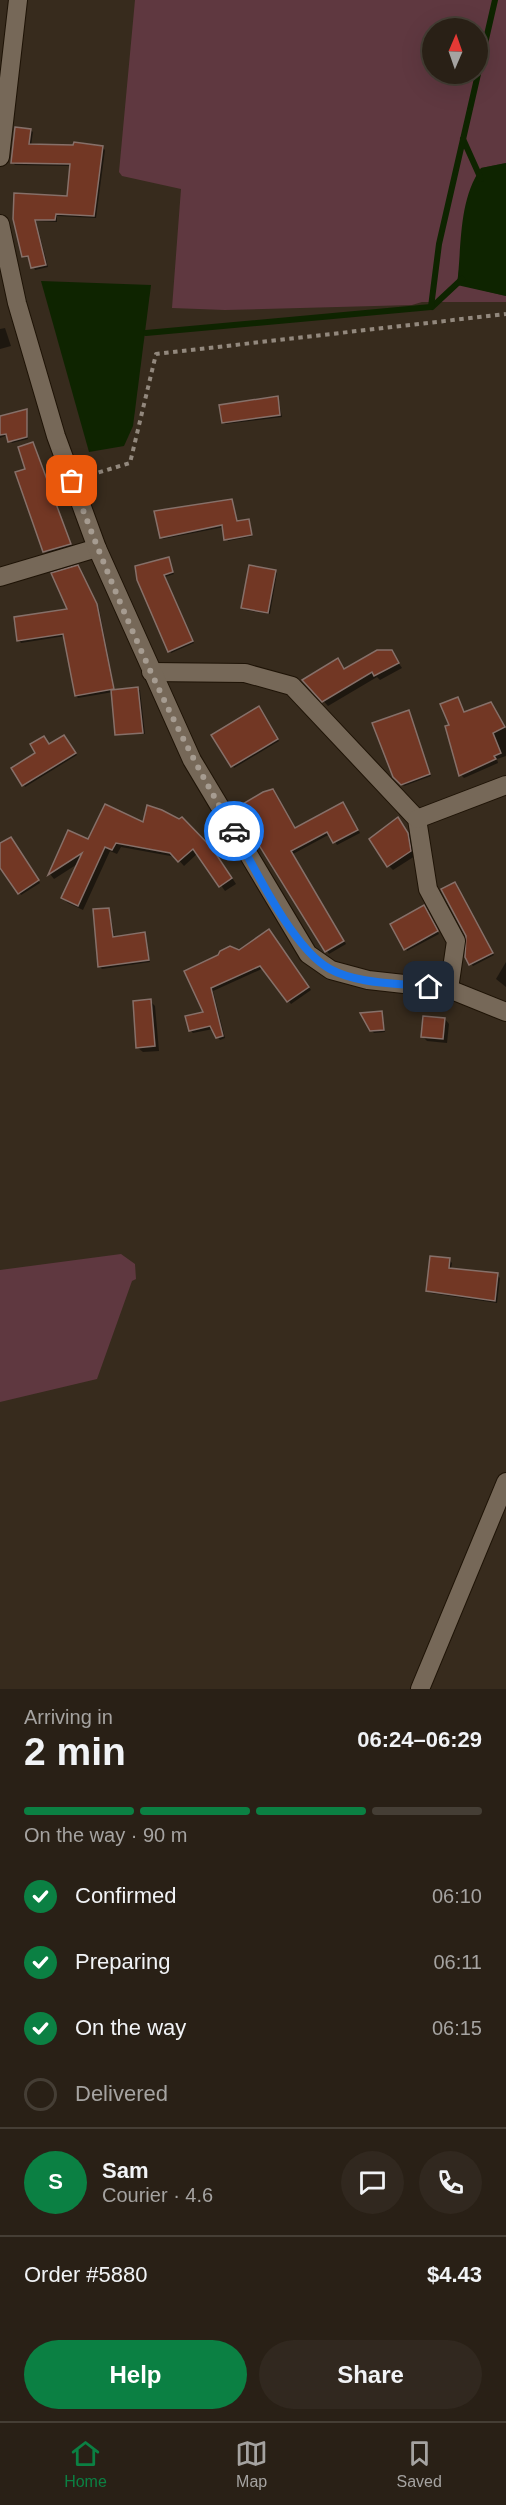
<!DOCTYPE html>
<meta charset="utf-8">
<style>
:root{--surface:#292016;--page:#31281f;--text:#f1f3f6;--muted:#a5a3a1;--line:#453e35;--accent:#0b8043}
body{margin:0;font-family:Helvetica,sans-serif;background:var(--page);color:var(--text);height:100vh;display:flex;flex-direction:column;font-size:22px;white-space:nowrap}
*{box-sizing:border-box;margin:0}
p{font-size:20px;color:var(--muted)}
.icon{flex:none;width:33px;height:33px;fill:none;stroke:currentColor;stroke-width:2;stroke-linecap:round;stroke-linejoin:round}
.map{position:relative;height:1689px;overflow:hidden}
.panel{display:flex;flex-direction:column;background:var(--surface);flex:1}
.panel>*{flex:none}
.needle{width:39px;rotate:2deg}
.controls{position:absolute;left:422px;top:18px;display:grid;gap:12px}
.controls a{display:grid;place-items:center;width:66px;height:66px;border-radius:50%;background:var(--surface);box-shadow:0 6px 24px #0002,0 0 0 2px var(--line);font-size:30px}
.pin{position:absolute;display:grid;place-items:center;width:51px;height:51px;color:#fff;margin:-26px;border-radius:12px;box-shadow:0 3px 9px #0006}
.courier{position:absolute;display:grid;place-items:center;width:60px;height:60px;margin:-30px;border:4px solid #1a73e8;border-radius:50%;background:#fff;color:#222;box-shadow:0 2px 8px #0007}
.headline em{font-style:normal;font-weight:700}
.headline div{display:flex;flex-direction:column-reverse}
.headline{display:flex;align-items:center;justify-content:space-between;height:102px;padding:0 24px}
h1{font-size:39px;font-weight:700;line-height:45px}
.bar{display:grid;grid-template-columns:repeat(4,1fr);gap:9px 6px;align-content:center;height:72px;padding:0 24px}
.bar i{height:8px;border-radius:4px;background:var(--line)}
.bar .on{background:var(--accent)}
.bar p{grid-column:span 4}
.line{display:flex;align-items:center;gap:15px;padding:0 24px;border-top:2px solid var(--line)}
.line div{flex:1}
.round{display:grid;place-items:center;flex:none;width:63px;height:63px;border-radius:32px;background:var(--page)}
ol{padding:0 24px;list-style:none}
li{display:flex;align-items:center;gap:18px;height:66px}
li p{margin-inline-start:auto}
li .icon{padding:6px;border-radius:50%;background:var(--accent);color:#fff;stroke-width:4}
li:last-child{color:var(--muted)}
li i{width:33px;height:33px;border:3px solid var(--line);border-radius:50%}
.primary-button{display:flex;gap:12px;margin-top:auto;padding:12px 24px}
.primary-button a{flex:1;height:69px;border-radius:36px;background:var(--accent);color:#fff;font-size:24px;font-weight:700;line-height:69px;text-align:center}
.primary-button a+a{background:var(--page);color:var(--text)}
.tabs{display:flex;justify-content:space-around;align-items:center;height:84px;border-top:2px solid var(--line);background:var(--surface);font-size:16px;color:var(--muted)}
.tabs a{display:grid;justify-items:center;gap:3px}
.tabs .on{color:var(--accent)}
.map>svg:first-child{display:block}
.green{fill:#5f3840;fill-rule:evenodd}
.water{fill:#0e2400}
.shadow{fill:#0007}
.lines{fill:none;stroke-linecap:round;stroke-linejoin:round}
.stream{stroke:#0e2400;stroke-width:6}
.building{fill:#723724;stroke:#867069;stroke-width:1.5}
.street-casing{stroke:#1e1306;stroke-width:20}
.secondary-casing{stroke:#1e1306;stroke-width:20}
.path{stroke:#92887d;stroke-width:4;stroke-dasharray:4.5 4.5;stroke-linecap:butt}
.street{stroke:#766858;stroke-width:18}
.secondary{stroke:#766858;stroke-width:18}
.done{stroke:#a69c91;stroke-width:6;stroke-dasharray:0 10.8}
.route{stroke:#1a73e8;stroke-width:8}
</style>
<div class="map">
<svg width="506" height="1689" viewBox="0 0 506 1689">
<rect width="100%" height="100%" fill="#372b1d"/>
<g class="green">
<path d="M135,0H506V163L481,168L462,248L457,284L506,296V302H422L412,305L225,310L172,308L181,189L122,176L119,172ZM432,28H477V74H432Z"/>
<path d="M121,1254L135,1264L136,1279L132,1281L97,1379L0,1402V1270Z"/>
</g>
<g class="water">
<path d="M506,163V296L457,285C462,246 458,201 481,168Z"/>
<path d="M41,281L151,285L133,426L124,446L89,452Z"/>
</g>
<g class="shadow">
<path d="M30,130L33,132L31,146L102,147L105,150L96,218L57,216V222L36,221L48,267L35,270L30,258L23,256L14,219L68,198L71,166L15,165L13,163Z"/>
<path d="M5,328L11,346L0,349V329Z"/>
<path d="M278,397L282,417L225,424L223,422Z"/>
<path d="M27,410L28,439L12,443L8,435L0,438V418Z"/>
<path d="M33,444L72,546L47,554L27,470Z"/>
<path d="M232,501L238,522L249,520L253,536L228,541L224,527L163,539L161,537Z"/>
<path d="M168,559L174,574L165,577L194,643L171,653L139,579Z"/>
<path d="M80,570L99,608L115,691L140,690L145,734H116L113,692L78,698L76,696L65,636L21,643L19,640L69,610Z"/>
<path d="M275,571L277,573L270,614L245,610L243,608Z"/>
<path d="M391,652L402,668L380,680L377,677L328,706L304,680L337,660L345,670Z"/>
<path d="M457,699L465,714L490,704L506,729V756L497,759L498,763L464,778L461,775L451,726Z"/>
<path d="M261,710L279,741L234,768L213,735Z"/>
<path d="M410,714L431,776L404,786L394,776Z"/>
<path d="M66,738L77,755L25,787L13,768Z"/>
<path d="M275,794L296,829L345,807L360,833L337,845L330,834L293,854L346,944L329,954L238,808Z"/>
<path d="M105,806L217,855L236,884L225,891L198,853L184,866L176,857L121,847L117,854L110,851L83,910L68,903L63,898L79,863L54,879L50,874L68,832L89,841Z"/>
<path d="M402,824L412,839L415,856L393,870L389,866Z"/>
<path d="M12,840L40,883L21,895L0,865V845Z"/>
<path d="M455,884L494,955L473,966L471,964L467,935Z"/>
<path d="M109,909L115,938L144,934L150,962L102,969L100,967Z"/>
<path d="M426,909L439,934L407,951L406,949Z"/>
<path d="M271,934L311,990L291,1004L264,968L213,991L225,1038L220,1040L213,1029L193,1033L190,1030L205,1013L186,972L219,956L240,951Z"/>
<path d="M506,962V987L496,979Z"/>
<path d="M150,1001L155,1006L159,1051L143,1052L138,1048Z"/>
<path d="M382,1013L385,1032L374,1033L371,1030Z"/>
<path d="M445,1019L449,1024L447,1043L427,1041L423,1037Z"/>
<path d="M449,1260L452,1263L451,1269L497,1275L500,1278L497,1303L430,1293L427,1290Z"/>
</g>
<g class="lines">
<g class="stream">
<path d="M463,139L481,179"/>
<path d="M432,307L462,279"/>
<path d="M146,333L431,307L439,244L495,0"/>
</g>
</g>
<g class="building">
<path d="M15,127L31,129L29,144L73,145L74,142L103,146L94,216L56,214L55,220H35L46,265L31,268L28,256L22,257L13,219L14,193L67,196L70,164L11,163Z"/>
<path d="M278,396L280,415L222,423L219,405Z"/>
<path d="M27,409V437L8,442L6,434L0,435V416Z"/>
<path d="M33,442L71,544L43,552L15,472L25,469L18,447Z"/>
<path d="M232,499L237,521L249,519L252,535L224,540L222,525L160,538L154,511Z"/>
<path d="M169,557L173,572L164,575L193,641L168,652L137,580L135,566Z"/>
<path d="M78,565L97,604L114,689L75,696L63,634L17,641L14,617L67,609L51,573Z"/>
<path d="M249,565L276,570L268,613L241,608Z"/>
<path d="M377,650H392L399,663L374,676L372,672L322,702L302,680L338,658L344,669Z"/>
<path d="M138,687L143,733L115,735L111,690Z"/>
<path d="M458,697L464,712L491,702L505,727L493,733L501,753L494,756L496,759L459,776L445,726L449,725L440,704Z"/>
<path d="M259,706L278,739L231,767L211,735Z"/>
<path d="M409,710L430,774L401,785L393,777L372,723Z"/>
<path d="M64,735L76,753L22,786L11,768L35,753L30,744L44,736L49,744Z"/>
<path d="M273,789L295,828L343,802L358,830L333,843L327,832L291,851L344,941L325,952L236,808L263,792Z"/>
<path d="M105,804L143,822L147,805L162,810L179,819L182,817L212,848L232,878L219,887L193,849L178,862L170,853L116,843L112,850L105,847L78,906L61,898L82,853L48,875L68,830L88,839Z"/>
<path d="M398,817L408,833L411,851L387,867L369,839Z"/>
<path d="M11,837L39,880L18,894L0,868V843Z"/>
<path d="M455,882L493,953L469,965L465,957L466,936L441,889Z"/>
<path d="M424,905L438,931L404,950L390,924Z"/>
<path d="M109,908L113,937L145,932L149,960L98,967L93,909Z"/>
<path d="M269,929L309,987L287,1002L260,966L211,988L223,1036L216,1038L210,1026L189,1031L185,1016L203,1012L184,971L218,955L220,951L230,946L239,950Z"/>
<path d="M151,999L155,1046L136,1048L133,1001Z"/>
<path d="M382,1011L384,1030L370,1031L360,1013Z"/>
<path d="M423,1016L445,1018L443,1039L421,1037Z"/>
<path d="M430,1256L450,1258L449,1268L498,1273L495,1301L426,1291Z"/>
</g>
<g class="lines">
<g class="street-casing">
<g id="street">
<path d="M0,577L97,548"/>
<path d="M151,672L245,673L292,686L417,819L428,889L456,941L449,989"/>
<path d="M417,819L506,785"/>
</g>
</g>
<g class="secondary-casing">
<g id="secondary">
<path d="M0,157L18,0"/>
<path d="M0,224L17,303L56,436L97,548L192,760L308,954L331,970L368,980L449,989L506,1012"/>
<path d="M420,1689L506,1482"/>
</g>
</g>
<path class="path" d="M90,475L130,463L156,354L506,314"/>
<use href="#street" class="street"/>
<use href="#secondary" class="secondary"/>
</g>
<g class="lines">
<path class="done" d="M72,481C117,601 168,720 234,831"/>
<path class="route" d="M234,831C255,869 293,949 330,969C357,984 398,983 429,987"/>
</g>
</svg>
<div class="controls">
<a><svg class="needle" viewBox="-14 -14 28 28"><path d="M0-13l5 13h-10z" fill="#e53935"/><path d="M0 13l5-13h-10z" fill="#a5a3a1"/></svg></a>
</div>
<div class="pin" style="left:72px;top:481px;background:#ea580c"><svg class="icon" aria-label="bag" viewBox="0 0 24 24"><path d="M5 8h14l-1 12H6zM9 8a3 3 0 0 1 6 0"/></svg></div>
<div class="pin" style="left:429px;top:987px;background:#1f2937"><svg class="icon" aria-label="home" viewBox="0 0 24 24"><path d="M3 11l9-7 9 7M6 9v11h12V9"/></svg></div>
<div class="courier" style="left:234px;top:831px"><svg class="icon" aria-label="car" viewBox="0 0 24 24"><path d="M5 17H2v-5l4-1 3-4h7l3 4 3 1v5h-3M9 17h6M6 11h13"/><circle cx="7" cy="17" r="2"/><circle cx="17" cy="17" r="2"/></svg></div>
</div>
<section class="panel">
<div class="headline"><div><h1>2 min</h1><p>Arriving in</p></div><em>06:24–06:29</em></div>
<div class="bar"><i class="on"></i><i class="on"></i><i class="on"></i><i></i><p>On the way · 90 m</p></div>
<ol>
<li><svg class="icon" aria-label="check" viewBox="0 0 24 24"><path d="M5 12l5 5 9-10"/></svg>Confirmed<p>06:10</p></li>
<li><svg class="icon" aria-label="check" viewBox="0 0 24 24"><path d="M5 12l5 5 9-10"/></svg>Preparing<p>06:11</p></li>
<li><svg class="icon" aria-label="check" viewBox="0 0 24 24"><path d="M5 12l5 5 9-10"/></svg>On the way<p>06:15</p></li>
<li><i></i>Delivered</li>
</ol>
<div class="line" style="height:108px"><b class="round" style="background:var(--accent);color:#fff">S</b><div><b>Sam</b><p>Courier · 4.6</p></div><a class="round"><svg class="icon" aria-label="chat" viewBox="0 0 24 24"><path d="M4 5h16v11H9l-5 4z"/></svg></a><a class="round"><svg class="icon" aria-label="phone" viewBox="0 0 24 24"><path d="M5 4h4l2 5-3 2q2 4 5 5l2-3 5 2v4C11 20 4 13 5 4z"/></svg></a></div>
<div class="line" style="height:78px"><div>Order #5880</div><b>$4.43</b></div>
<div class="primary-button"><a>Help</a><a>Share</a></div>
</section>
<nav class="tabs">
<a class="on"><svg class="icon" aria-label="home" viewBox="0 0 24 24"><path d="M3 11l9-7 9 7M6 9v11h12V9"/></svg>Home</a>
<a><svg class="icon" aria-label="map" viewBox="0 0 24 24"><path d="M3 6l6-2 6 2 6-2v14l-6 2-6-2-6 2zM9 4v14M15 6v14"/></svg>Map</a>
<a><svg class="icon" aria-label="saved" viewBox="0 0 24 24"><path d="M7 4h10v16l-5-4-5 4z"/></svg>Saved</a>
</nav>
